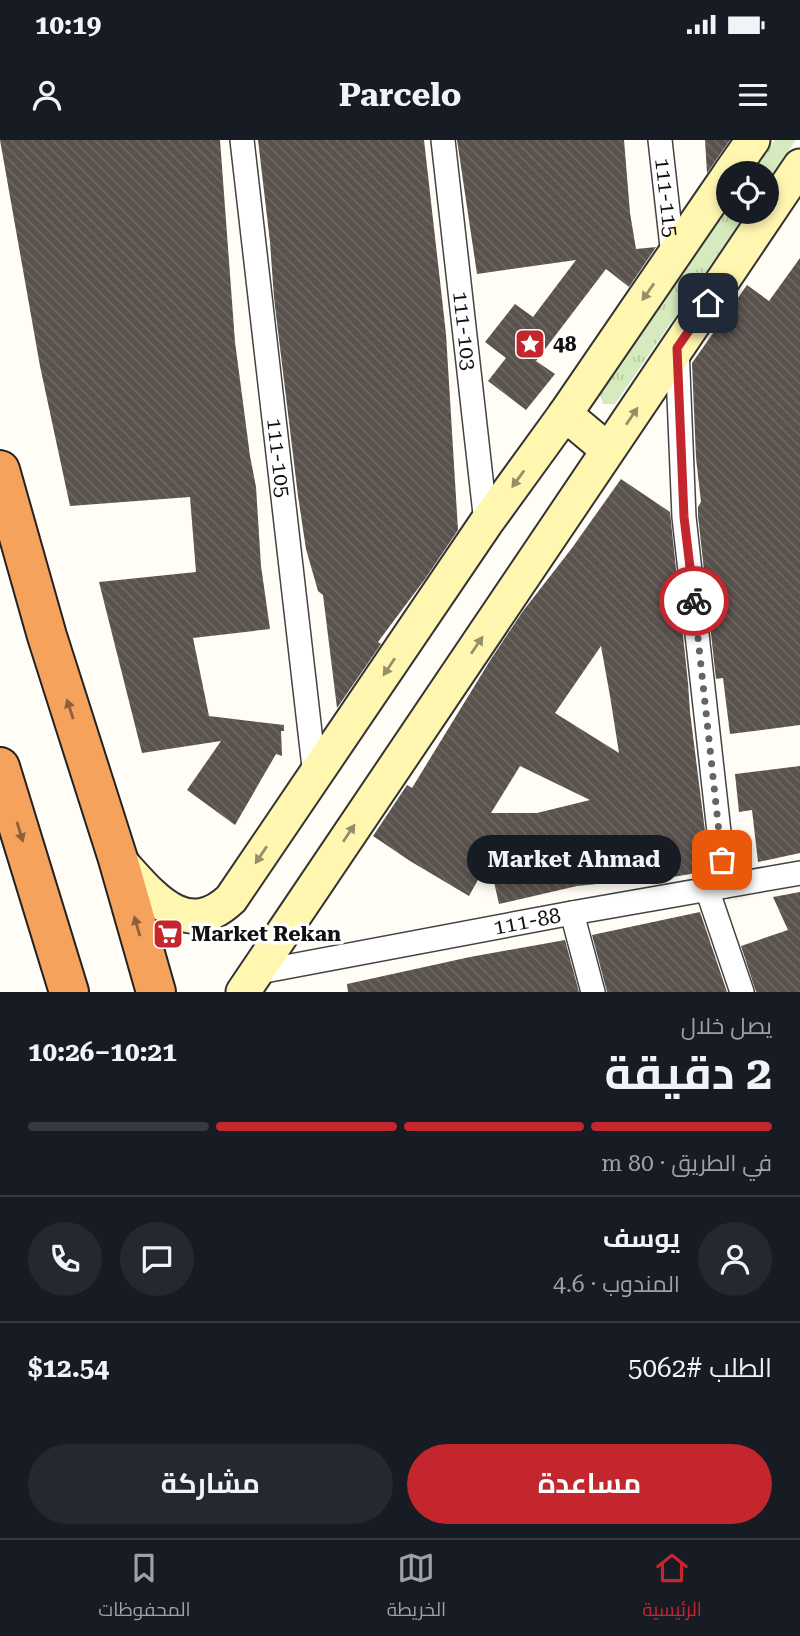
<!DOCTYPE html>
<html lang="ar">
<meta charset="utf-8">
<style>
:root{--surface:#171b24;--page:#242831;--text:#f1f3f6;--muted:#9ea1a6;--line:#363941;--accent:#c4262e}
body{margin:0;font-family:"Roboto Serif",Cairo,serif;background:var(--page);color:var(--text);direction:rtl;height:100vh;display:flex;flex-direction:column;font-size:26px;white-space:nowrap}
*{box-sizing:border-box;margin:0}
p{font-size:23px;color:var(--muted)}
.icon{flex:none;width:38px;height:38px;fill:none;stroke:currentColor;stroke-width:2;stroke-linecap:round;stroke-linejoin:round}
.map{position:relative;height:852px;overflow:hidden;direction:ltr}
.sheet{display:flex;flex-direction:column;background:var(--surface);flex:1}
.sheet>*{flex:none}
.fabs{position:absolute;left:716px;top:21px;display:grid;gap:14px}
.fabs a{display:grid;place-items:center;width:63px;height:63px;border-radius:50%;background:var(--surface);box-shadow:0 4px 10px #0003;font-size:35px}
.pin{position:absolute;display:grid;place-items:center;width:60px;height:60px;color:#fff;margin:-30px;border-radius:14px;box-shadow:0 4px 10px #0006}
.courier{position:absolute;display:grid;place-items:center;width:70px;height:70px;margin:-35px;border:5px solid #c4262e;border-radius:50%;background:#fff;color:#222;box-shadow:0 2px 9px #0007}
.bubble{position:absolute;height:49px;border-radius:24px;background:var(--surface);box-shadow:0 4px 10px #0003;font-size:23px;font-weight:700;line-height:49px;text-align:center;direction:rtl}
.head em{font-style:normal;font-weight:700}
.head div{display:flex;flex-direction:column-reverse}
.head{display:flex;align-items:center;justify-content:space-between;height:119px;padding:0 28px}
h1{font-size:46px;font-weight:700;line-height:52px}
.bar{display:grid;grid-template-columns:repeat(4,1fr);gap:10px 7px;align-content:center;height:84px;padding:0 28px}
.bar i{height:9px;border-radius:5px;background:var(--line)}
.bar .current{background:var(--accent)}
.bar p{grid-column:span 4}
.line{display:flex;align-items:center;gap:18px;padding:0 28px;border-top:2px solid var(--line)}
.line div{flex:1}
.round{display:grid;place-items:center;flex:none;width:74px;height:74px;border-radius:37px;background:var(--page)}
.cta{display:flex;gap:14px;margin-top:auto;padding:14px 28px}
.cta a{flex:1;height:80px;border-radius:42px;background:var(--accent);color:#fff;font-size:28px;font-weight:700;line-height:80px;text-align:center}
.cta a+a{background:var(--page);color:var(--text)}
.status{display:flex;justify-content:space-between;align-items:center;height:49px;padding:0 35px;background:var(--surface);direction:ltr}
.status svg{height:19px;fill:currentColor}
header{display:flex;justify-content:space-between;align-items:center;height:91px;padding:0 28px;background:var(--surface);font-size:32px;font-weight:700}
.menu{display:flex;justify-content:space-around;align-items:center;height:98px;border-top:2px solid var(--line);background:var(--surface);font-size:19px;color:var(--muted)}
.menu a{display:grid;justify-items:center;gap:4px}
.menu .current{color:var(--accent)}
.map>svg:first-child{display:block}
.grass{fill:url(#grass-tufts)}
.building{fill:url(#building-back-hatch);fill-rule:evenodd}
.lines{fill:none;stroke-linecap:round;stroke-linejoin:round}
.street-casing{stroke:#444;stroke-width:26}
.secondary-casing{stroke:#333;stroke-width:37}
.highway-casing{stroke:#222;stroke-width:42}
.street{stroke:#fff;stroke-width:23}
.secondary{stroke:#fff6b0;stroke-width:33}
.highway{stroke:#f5a25d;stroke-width:38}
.oneway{fill:#948f68}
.oneway2{fill:#8e613b}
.done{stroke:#646461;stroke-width:7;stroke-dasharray:0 12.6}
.route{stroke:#c4262e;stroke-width:9}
.labels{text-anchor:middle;stroke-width:7;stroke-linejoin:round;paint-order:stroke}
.street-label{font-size:21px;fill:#111;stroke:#fff}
.poi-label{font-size:21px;font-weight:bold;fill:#111;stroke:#fff;text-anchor:start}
</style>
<div class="status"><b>10:19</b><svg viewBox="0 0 49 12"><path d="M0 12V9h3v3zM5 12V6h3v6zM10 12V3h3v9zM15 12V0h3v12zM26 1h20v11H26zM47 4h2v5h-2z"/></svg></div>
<header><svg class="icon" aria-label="menu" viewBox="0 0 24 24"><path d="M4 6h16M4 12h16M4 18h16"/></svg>Parcelo<svg class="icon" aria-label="person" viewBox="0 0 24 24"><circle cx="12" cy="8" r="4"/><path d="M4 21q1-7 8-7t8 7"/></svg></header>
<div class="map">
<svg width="800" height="852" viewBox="0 0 800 852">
<defs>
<pattern id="grass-tufts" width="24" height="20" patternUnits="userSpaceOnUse" patternTransform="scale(1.75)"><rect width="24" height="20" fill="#d5ebbd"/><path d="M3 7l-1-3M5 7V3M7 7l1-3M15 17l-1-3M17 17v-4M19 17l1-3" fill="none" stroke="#b6c8a1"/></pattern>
<pattern id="building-back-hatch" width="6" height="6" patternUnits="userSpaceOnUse" patternTransform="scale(1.75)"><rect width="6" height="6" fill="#5a524d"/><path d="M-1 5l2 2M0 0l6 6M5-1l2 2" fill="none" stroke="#6d6662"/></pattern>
</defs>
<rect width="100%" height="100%" fill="#fffdf5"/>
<g class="grass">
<path d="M775,0H796L767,43L766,33H752Z"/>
<path d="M728,68V72H747L615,264H603L600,254Z"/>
</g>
<g class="building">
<path d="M0,0H220L235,202L250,316L256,347L261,426L270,489L193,498L209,576L284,585V591H281L282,616L276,614L235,685L187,650L221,601L142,613L99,442L196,432L190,357L70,366L40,226Z"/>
<path d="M258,0H424L446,194L458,390L425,439L378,502L381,504L337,568L323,455L318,451L306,409L298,356L274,158L270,102Z"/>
<path d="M457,0H624L630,73L636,109L656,107L629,147L606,129L536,221L555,234L526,270L488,241L506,218L485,202L515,164L533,177L576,120L477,134Z"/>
<path d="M705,0H730L707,33Z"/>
<path d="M800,118V585L730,594L723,538L716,539L698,376V367L701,362L696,318L692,223L747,145L769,161Z"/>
<path d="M621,339L670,372L688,543L690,572L706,699L708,731L661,739L657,707L614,713L617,742L577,746L499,764L489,720L469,756L410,721L373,696L407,645L412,648L491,519L523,471L572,408ZM601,506L610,556L619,613L555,573ZM520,626L590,660L537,673H491Z"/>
<path d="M800,626V713L758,722L752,670L739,672L735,634Z"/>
<path d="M800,752V852H756L741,806L788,790L773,757Z"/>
<path d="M700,772L727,852H607L592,795Z"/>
<path d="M565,800L579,852H348L347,844L470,817Z"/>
</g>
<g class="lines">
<g class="street-casing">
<g id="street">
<path id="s1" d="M242,0L315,636"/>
<path id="s2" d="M443,0L486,383"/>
<path id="s3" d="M660,0L673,116"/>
<path d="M677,208L684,377L725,746"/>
<path d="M707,749L742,852"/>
<path d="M572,773L593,852"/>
<path id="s4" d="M254,833L572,773L800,733"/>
</g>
</g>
<g class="secondary-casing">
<g id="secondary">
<path d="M730,33L753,0"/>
<path d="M565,274L608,310"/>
<path d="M118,719C149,752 184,803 231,759L486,383L565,274L728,36"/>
<path d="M243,852L800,26"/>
</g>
</g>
<g class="highway-casing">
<g id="highway">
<path d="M0,330L47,496L118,719L156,852"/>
<path d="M0,627L69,852"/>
</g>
</g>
<use href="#street" class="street"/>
<use href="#secondary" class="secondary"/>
<use href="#highway" class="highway"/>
</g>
<defs><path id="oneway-solid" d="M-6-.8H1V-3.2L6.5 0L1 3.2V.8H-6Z" transform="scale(1.75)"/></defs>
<g class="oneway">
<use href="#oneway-solid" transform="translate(648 152) rotate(125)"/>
<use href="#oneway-solid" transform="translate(632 276) rotate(-56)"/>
<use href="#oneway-solid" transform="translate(518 339) rotate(126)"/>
<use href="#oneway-solid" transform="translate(477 505) rotate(-56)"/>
<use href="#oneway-solid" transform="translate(389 527) rotate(124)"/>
<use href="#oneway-solid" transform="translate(349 693) rotate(-56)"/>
<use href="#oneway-solid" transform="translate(261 715) rotate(124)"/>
</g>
<g class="oneway2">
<use href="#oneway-solid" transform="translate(70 569) rotate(-108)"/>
<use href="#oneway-solid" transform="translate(20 692) rotate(73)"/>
<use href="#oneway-solid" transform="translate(137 786) rotate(-106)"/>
</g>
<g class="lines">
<path class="done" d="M694,461L722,720"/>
<path class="route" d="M694,461L684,377L677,208L708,163"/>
</g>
<defs>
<g id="sight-square" transform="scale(1.575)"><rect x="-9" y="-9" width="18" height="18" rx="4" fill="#c4262e" stroke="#fff"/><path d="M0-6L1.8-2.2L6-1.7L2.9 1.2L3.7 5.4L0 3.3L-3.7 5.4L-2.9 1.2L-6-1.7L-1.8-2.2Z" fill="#fff"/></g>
<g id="supermarket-square" transform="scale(1.575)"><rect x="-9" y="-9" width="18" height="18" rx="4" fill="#c4262e" stroke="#fff"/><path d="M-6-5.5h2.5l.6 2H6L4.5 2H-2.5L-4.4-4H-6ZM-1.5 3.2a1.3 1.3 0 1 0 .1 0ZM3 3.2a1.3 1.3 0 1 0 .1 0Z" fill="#fff"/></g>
</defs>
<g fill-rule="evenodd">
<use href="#sight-square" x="530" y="204"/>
<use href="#supermarket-square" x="168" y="794"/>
</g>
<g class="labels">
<g class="street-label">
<text dy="7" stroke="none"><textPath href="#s3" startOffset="58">111-115</textPath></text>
<text dy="7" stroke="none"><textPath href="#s2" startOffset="192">111-103</textPath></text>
<text dy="7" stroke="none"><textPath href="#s1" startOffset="320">111-105</textPath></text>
<text dy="7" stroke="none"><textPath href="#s4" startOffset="278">111-88</textPath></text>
</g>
<g class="poi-label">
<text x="553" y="211">48</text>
<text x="191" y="801">Market Rekan</text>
</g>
</g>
</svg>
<div class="fabs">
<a><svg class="icon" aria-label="locate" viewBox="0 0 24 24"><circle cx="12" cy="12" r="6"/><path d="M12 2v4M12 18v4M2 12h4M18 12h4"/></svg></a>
</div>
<div class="pin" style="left:722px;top:720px;background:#ea580c"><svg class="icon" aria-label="bag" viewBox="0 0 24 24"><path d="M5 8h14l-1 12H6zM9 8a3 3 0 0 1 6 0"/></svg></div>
<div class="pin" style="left:708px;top:163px;background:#1f2937"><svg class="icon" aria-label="home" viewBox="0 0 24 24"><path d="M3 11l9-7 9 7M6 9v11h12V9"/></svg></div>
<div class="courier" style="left:694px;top:461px"><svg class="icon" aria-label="bike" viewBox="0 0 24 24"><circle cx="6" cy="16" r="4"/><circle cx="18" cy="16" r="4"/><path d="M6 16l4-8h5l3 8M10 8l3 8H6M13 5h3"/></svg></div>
<div class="bubble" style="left:467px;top:695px;width:214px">Market Ahmad</div>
</div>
<section class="sheet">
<div class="head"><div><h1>2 دقيقة</h1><p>يصل خلال</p></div><em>10:21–10:26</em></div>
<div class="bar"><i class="current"></i><i class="current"></i><i class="current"></i><i></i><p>في الطريق · 80 m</p></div>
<div class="line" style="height:126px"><a class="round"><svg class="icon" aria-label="person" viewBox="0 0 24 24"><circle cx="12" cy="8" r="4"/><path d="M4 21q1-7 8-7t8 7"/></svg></a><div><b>يوسف</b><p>المندوب · 4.6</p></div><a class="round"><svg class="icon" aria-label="chat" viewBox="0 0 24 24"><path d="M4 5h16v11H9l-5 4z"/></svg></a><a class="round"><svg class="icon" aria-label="phone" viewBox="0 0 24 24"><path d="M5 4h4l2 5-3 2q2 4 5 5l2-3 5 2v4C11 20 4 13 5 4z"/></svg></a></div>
<div class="line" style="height:91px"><div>الطلب #5062</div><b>$12.54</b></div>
<div class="cta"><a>مساعدة</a><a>مشاركة</a></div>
</section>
<nav class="menu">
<a class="current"><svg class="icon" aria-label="home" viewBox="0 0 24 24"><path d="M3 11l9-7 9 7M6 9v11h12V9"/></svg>الرئيسية</a>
<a><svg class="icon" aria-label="map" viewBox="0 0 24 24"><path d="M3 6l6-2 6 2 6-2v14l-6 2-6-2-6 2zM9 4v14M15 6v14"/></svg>الخريطة</a>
<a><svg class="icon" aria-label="saved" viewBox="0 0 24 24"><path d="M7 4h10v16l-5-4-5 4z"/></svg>المحفوظات</a>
</nav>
